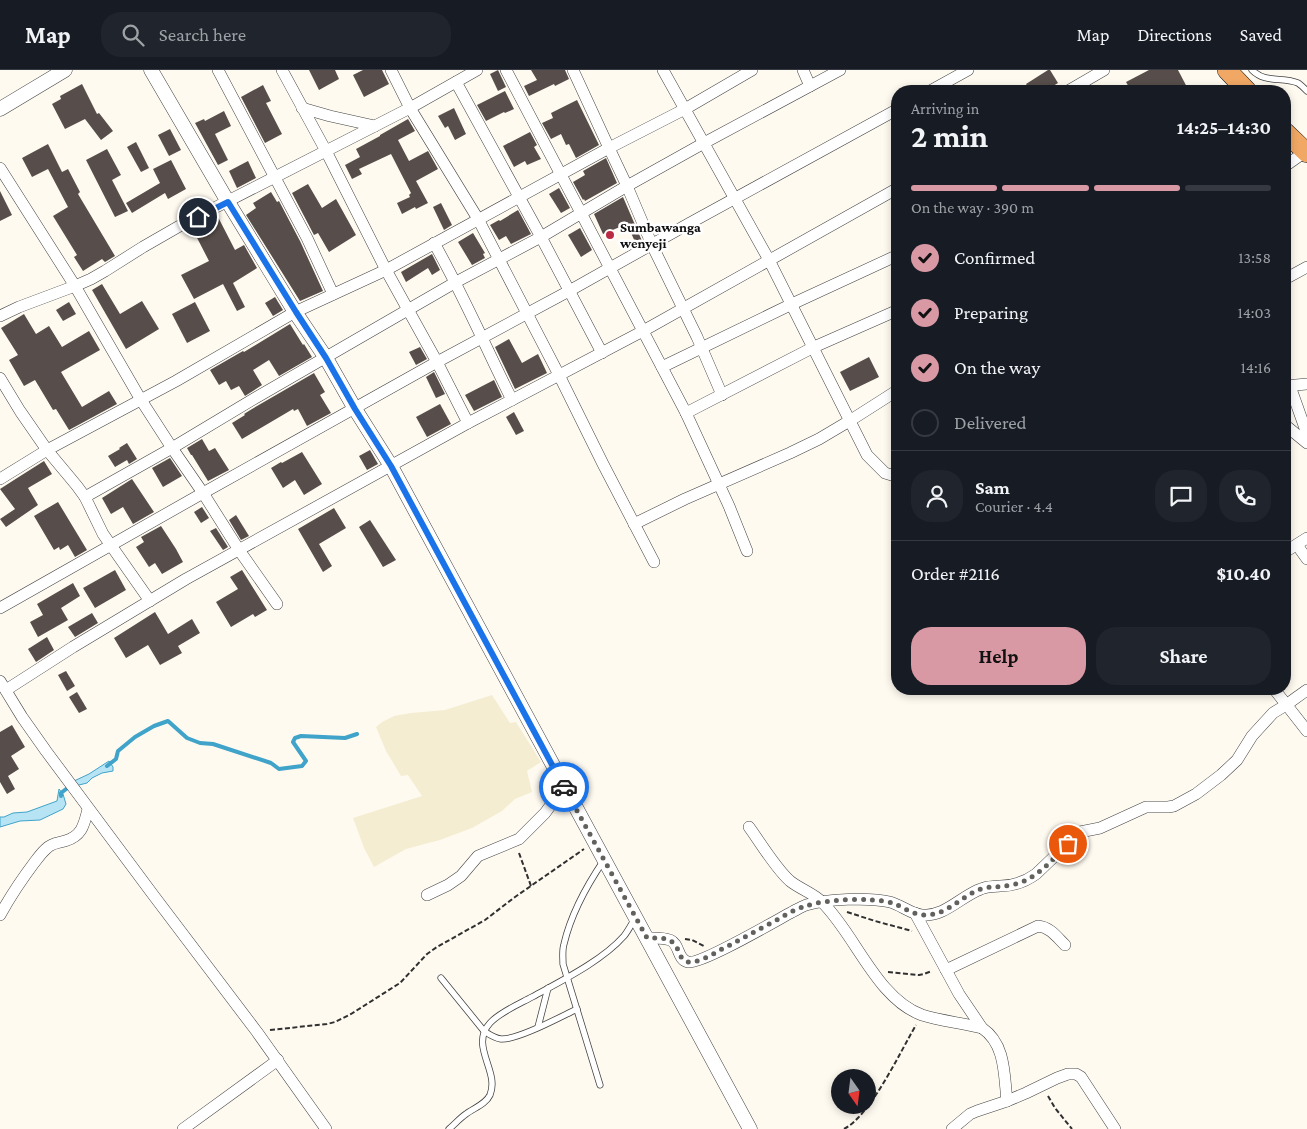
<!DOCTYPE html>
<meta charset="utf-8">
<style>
:root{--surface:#171b24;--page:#20242c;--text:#f1f3f6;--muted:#9ea1a6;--line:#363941;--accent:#d899a5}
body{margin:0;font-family:"Crimson Pro",serif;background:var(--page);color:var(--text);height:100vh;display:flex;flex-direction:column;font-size:19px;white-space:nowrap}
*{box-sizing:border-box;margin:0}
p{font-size:16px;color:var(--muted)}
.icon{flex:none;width:28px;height:28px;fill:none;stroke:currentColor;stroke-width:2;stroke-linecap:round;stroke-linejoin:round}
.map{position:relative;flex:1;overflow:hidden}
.side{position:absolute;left:891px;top:15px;width:400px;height:610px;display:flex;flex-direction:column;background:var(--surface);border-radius:20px;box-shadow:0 2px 8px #0003}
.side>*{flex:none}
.needle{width:32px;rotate:166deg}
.controls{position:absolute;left:831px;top:999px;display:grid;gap:10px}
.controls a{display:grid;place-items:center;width:45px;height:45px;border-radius:50%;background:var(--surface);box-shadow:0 2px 8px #0003;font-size:25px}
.pin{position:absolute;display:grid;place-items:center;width:42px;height:42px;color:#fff;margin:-21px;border:2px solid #fff;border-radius:50%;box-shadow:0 1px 5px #0007}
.courier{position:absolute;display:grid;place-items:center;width:50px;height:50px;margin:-25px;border:4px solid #1a73e8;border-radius:50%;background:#fff;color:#222;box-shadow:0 1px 6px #0007}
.head em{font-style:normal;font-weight:700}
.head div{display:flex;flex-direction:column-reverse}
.head{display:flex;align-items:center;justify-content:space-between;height:85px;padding:0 20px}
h1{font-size:32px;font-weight:700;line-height:38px}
.bar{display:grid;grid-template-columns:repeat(4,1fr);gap:8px 5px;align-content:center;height:60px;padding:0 20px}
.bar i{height:6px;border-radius:4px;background:var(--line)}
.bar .selected{background:var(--accent)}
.bar p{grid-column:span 4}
.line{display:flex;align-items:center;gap:12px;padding:0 20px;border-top:1px solid var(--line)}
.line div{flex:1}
.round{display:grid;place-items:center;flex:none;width:52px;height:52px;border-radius:20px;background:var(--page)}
ol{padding:0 20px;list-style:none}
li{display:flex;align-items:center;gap:15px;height:55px}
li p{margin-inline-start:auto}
li .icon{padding:5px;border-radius:50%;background:var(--accent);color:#111;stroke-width:4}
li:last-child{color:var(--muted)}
li i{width:28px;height:28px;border:2px solid var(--line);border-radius:50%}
.primary-button{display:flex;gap:10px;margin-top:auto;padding:10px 20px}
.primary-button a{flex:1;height:58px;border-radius:20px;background:var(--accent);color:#111;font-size:20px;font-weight:700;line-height:58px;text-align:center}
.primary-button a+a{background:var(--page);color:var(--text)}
header{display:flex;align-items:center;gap:30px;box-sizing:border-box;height:70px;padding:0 25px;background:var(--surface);border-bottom:1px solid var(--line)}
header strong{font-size:24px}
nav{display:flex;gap:28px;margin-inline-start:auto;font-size:18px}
.search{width:350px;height:45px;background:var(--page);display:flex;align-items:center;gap:12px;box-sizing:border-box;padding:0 18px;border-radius:20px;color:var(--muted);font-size:19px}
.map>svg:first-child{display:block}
.farmland{fill:#f4edd1}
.water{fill:#b7e4f4;stroke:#40a3c9}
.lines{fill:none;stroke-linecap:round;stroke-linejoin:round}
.stream{stroke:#40a3c9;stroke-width:4}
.building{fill:#574e4b}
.service-casing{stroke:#414141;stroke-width:7}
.minor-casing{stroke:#414141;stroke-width:12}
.tertiary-casing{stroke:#414141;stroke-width:15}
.trunk-casing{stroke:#1f1f1f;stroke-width:20}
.path{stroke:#303030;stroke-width:2;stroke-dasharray:5 2.5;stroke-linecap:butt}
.service{stroke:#fff;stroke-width:5.5}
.minor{stroke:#fff;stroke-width:11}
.tertiary{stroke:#fff;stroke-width:14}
.trunk{stroke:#f1a865;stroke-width:19}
.done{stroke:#62615d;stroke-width:5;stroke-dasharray:0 9}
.route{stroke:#1a73e8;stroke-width:6}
.poi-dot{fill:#ba2b43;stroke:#fff;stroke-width:2}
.labels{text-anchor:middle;stroke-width:5;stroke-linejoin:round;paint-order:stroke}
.poi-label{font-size:14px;font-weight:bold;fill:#0e0e0e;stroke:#fff;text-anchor:start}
</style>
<header>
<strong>Map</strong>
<div class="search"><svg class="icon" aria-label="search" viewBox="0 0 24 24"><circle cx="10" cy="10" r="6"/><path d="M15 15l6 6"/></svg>Search here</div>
<nav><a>Map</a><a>Directions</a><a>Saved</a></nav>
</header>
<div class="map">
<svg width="1307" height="1059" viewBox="0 0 1307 1059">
<rect width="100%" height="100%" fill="#fefaf0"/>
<path class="farmland" d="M492,625L510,653L516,652L541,692L527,701L532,722L515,729L502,741L472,758L440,770L406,779L374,797L364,778L353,748L422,726L408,705L401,706L386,681L376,657L382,652L394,646L411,643L445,640Z"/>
<g class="water">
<path d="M109,691L113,697V701L102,703L92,708L87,713L79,715L71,720L74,711L89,704Z"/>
<path d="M59,719L63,724L66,734L63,739L40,750L20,751L0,757V747H4L13,743L27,742L57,731Z"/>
</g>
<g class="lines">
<g class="stream">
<path d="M107,696L116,689L118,681L135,667L154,656L168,651L187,668L200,673L213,674L271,693L279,699L302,696L306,691L293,672L295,668L301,666L345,668L357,664"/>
<path d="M61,726V723L70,716"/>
</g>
</g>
<g class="building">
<path d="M309,0H335L339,9L319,20Z"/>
<path d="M363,0H382L389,14L364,27L353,5Z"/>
<path d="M498,0L506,17L498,21L490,4Z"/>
<path d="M531,0H565L569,9L555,16L554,14L529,26L524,16L537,10Z"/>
<path d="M1048,0H1050L1058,13L1045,21H1030L1026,14Z"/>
<path d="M1149,0H1178L1189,21H1131L1126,12Z"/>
<path d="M82,14L97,44L99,43L113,61L101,70L85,49L65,59L52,34L61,29L60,26Z"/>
<path d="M263,15L271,31L266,33L282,64L265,73L241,27Z"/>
<path d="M505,21L514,39L505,43L504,42L486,51L477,35Z"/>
<path d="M577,30L599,75L576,88L569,74L566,75L561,64L551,69L542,53L553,48L551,43Z"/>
<path d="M454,38L466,64L455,70L448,56L445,58L438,46Z"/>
<path d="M224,41L231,56L215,64L228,90L218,95L195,53L204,49L205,51Z"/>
<path d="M408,49L415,61L398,70L409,91L428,81L438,99L416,111L428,133L416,139L415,137L402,144L397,133L410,127L409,125L411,123L391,84L359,99L362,104L352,109L345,95L360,87L356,79L380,66V65Z"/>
<path d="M170,59L181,80L169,86L158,65Z"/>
<path d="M530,62L537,75L534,77L541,89L527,95L525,91L514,97L503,76Z"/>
<path d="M136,72L149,98L141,102L127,77Z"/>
<path d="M48,74L62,102L68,99L80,122L78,124L115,186L105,192L102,189L83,201L74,187L77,185L53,146L68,137L48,99L32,107L22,88Z"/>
<path d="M107,79L121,105L112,110L128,141L115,147L86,90Z"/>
<path d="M606,88L617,113L585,131L584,129L583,130L573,112L585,105L583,101Z"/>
<path d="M171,90L186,119L168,129L165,123L132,143L126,133L160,113L153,99Z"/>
<path d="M248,91L256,108L237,118L229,101Z"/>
<path d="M308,114L322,138L336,129L356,165L329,182L318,163L314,165L292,123Z"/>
<path d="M559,118L570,138L561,143L549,124Z"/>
<path d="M0,121L12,145L0,151Z"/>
<path d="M271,122L277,132L279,131L300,171L323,221L300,231L246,145L256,138L253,133Z"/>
<path d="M623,127L642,171L636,174L627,154L603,164L594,144Z"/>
<path d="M441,133L452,155L444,160L433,137Z"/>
<path d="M518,140L531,164L511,174L506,166L499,170L490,155L499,150L500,151Z"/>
<path d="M218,147L235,180L244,175L257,198L233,213L245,237L237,241L223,214L194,229L181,205L209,191L193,160Z"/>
<path d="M580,158L592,180L581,187L568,165Z"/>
<path d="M473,163L485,183L483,184L485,188L472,195L458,172Z"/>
<path d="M432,184L440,200L432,205L428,198L406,212L401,202Z"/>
<path d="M102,214L120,244L142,231L159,259L126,279L92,220Z"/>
<path d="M275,227L283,240L273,246L265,233Z"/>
<path d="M69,232L76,244L63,251L56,240Z"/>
<path d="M195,232L210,261L187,273L172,244Z"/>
<path d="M24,244L36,264L49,256L62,277L89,261L100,280L61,302L82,337L109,321L117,334L69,360L56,339L53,340L35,310L24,316L9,290L18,285L1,258Z"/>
<path d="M290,254L303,275L304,274L312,287L279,306L269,290L253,300L262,315L245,326L239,316L231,320L226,311L219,315L210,300L243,281L244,282Z"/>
<path d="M509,269L522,293L538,284L547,303L515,319L495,277Z"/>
<path d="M420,277L427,289L416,295L409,282Z"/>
<path d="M869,287L879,307L850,321L840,302Z"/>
<path d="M434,302L445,324L436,328L426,307Z"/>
<path d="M314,303L325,322L320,325L331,343L307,356L298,339L294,341L293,339L242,369L232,353L245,345L244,344L252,339Z"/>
<path d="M494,310L502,327L474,341L465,325Z"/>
<path d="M440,334L451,354L427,367L416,347Z"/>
<path d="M514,342L524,361L516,365L506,347Z"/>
<path d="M202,369L209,381L215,378L229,400L208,411L192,385H191L187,378Z"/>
<path d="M127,373L137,389L129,394L127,390L115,397L108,386L120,379L119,378Z"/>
<path d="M370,380L378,394L367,400L359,386Z"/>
<path d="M302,382L322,414L304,425L295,410L283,418L271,398L281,392L282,393Z"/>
<path d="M170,388L182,406L163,417L152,398Z"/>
<path d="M44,391L52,404L28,418L38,435L6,457L0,449L15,439L0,419L14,410Z"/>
<path d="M132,409L154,442L133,454L123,437L111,444L102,428Z"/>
<path d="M58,432L87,480L75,487L68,475L60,480L59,477L54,480L34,446Z"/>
<path d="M202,437L209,448L201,453L194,442Z"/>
<path d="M334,438L346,458L319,474L332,496L323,502L298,459Z"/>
<path d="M236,445L249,466L241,470L229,450Z"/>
<path d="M370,450L396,490L383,497L359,457Z"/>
<path d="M161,456L176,479L183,492L162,504L155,493L149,497L136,477L144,472L141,467Z"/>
<path d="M216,458L228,477L223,480L210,461Z"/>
<path d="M115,500L126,520L95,538L83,518Z"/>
<path d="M242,500L267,540L255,547L253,544L231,557L216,532L238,519L230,507Z"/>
<path d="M73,513L80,526L61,538L68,550L38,567L30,552L43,545L37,534Z"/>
<path d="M155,542L168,564L192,549L200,563L178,576L182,583L160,595L148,575L126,588L114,568Z"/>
<path d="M92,543L98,553L75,567L68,557Z"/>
<path d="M47,567L54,580L36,592L28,579Z"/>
<path d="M66,601L75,616L67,621L58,605Z"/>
<path d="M77,622L87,639L79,643L69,627Z"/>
<path d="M12,655L25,677L11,686L19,699L8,706L15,719L7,724L0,712V662Z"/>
</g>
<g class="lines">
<g class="service-casing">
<g id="service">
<path d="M1252,0C1266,14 1282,6 1298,13C1301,15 1304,18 1307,21"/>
<path d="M441,908L484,961C490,965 494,968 501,969C518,970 560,947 577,939"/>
<path d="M538,957L548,918"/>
<path d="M600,1015L563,894C563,887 562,880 564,874C571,844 587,815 604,790"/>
<path d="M449,1059C455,1054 460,1048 466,1044C474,1038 486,1034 490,1025C500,1001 469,976 490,953C500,942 519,934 532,927C561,911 602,891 624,866C628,861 631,855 634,850"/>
</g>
</g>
<g class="minor-casing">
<g id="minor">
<path d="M218,0L307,168L333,224"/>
<path d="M282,0L326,81L386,200L437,292L468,353"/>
<path d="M477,0L410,38L478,149L559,305L603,394L654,492"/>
<path d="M506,0L686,343L729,436L747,481"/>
<path d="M573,0L609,78L627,116L652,175L697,267L722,325"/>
<path d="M663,0L769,190L867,385L885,403L898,407"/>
<path d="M803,0L810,16"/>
<path d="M456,12L541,167L602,283"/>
<path d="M930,21L968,0"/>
<path d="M1068,21L1104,0"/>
<path d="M302,38L330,46L375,56"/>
<path d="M1285,96L1305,82"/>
<path d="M0,98L75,216L141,330L172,378L203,423L239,480L277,534"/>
<path d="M434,173C463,224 486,278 512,330"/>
<path d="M1285,209L1307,197"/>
<path d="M0,246L19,237L75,216L91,209L105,201L143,177L183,154L410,38L391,0"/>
<path d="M662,297L792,234L898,185"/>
<path d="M0,308L20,341L47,380L77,416L85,427L103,464L150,531"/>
<path d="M1285,316L1307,314"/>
<path d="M1290,316L1307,364"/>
<path d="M686,343L814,277L898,240"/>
<path d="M1285,355L1307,373"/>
<path d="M0,409L47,380L176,311L295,242L386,200L609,78L685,39L752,0"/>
<path d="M85,427L172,378L257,327L456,212L541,167L627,116L704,73L840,0"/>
<path d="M634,454L685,429L790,383L819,369L851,350L898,320"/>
<path d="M1297,475L1307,489"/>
<path d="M1285,482L1307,468"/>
<path d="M0,538L203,423L437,292L569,221L690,153L898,39"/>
<path d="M0,611L22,647L46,681L154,826L257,962L326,1059"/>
<path d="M1274,619L1307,661"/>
<path d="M6,620L73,577L186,509L468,353L643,261L898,118"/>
<path d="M749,757C760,772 776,799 790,811C800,819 813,823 822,832C855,864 877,929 922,945C941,951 963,953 982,958C1006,974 1004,1006 1007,1031"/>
<path d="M427,825L448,815L461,806L478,786L519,769L545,743L564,717"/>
<path d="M915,843L959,924L982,958"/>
<path d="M0,845C10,827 22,809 34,793C38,788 42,782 47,778C52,773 58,773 65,771C82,766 84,755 88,739"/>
<path d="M647,868C654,868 662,867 670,870C680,874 677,890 688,892C700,895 777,850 792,842C796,840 801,837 806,835C826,829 869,827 890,832C901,835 911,844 922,845C945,847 961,826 981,819C987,816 993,817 1000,816C1013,816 1025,812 1036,804L1080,762L1100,758L1146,737H1168L1174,736L1196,724L1221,705L1237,690L1252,666L1273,643L1286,635L1307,620"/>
<path d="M946,900L1038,856C1050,857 1057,867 1065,875"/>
<path d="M183,1059L278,990"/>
<path d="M952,1059L970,1044L977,1041L1007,1031L1026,1023L1057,1008L1068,1004H1076L1081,1007L1115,1059"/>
</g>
</g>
<g class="tertiary-casing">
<g id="tertiary">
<path d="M151,0L228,132L295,242L326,288L355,339L391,396L750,1059"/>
<path d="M0,39L65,0"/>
</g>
</g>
<g class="trunk-casing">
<g id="trunk">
<path d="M1227,0L1247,21"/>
<path d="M1285,62L1307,83"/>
</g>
</g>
<g class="path">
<path d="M519,783L531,816"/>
<path d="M847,842L875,851L912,861"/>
<path d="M685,869L692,870L704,876"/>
<path d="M888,902L919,905L924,904L932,901"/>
<path d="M270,960L327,954L335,952L351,944L400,913L427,884L437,877L485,850L515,827L584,779"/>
<path d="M1048,1026L1055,1038L1072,1059"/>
<path d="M844,1059C871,1045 900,982 916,955"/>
</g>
<use href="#service" class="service"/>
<use href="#minor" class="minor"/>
<use href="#tertiary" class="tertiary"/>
<use href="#trunk" class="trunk"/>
</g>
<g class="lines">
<path class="done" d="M564,717L647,868C660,868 672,866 678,880C680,885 681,889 687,892C699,893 711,885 722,879C740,870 757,860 775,851C785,845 795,839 806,836C826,829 871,827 892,833C902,836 913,845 924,845C944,846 958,830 974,822C987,815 998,818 1011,815C1035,811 1052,790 1068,774"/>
<path class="route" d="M198,147L228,132L296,242L326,288L355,339L391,396L564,717"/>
</g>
<circle class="poi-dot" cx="610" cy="165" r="5"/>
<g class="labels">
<g class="poi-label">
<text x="620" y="162">Sumbawanga<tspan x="620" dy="16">wenyeji</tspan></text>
</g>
</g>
</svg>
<div class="controls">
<a><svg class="needle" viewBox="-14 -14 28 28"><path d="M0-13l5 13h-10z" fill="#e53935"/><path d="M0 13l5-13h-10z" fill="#9ea1a6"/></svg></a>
</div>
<div class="pin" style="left:1068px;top:774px;background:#ea580c"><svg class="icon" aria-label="bag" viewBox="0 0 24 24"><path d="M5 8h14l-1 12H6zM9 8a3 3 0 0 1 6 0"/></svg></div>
<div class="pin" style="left:198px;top:147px;background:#1f2937"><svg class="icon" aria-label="home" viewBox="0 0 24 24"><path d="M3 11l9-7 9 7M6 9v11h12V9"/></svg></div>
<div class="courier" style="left:564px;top:717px"><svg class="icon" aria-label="car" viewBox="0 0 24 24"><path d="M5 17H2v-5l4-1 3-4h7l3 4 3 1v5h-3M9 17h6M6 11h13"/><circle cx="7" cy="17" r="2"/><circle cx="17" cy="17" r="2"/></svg></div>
<section class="side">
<div class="head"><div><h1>2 min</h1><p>Arriving in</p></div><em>14:25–14:30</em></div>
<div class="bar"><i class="selected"></i><i class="selected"></i><i class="selected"></i><i></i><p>On the way · 390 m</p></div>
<ol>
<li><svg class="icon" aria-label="check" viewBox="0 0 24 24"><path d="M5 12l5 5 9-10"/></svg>Confirmed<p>13:58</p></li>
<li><svg class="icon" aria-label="check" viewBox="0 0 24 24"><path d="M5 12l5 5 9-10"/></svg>Preparing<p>14:03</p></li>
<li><svg class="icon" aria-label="check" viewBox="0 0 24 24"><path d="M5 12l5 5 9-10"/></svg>On the way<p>14:16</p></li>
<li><i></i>Delivered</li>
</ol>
<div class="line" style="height:90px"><a class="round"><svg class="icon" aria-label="person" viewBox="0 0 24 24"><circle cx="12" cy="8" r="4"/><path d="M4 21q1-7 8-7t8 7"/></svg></a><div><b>Sam</b><p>Courier · 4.4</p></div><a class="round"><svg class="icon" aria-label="chat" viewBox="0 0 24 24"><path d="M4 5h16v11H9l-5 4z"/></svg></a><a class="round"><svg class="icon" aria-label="phone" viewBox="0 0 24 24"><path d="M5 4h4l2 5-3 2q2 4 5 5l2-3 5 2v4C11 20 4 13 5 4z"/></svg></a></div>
<div class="line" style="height:65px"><div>Order #2116</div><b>$10.40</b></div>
<div class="primary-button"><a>Help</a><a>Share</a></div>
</section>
</div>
